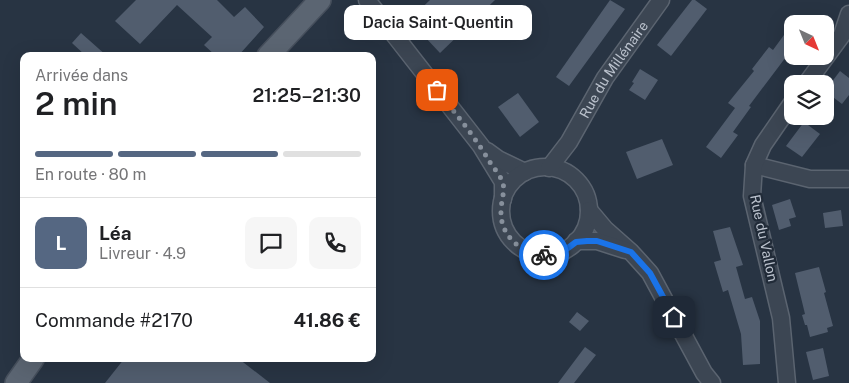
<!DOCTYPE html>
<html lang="fr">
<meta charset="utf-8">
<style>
:root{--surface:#fff;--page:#f6f6f6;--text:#202124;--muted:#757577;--line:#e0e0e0;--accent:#556782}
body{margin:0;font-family:"Public Sans",sans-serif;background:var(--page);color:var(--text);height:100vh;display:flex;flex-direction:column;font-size:19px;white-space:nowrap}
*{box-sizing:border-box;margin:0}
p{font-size:16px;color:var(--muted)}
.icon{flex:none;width:28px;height:28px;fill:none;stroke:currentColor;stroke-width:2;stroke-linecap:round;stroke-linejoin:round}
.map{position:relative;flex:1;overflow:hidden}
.drawer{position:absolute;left:20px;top:52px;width:356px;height:310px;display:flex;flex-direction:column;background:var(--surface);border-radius:10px;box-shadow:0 5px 20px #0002}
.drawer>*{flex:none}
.needle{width:32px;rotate:137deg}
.controls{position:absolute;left:784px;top:15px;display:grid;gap:10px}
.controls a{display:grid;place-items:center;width:50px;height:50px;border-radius:10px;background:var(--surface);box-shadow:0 5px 20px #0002;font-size:25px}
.pin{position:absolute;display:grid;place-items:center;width:42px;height:42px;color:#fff;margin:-21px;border-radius:10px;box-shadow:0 2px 8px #0006}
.courier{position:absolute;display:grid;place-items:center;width:50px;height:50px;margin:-25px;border:4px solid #1a73e8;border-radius:50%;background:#fff;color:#222;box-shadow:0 1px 6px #0007}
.bubble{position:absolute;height:35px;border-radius:10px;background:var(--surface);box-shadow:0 5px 20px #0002;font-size:16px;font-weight:600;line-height:35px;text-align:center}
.summary em{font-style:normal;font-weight:600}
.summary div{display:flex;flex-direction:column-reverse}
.summary{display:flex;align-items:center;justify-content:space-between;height:85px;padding:0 15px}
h1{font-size:32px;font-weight:600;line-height:38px}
.bar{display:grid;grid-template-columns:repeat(4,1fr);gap:8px 5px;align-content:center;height:60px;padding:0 15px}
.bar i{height:6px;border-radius:4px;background:var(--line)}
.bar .on{background:var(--accent)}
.bar p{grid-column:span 4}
.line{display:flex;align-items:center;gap:12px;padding:0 15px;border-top:1px solid var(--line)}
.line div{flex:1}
.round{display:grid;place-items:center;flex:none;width:52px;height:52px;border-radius:10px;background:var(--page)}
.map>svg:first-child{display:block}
.building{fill:#515d6e}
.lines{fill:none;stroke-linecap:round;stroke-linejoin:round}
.minor-casing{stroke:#5b6470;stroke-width:19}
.major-casing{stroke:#464f5c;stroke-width:24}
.minor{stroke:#3c4653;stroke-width:16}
.major{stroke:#5b6572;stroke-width:21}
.done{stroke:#87909c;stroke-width:5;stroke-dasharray:0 9}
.route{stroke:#1a73e8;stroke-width:6}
.labels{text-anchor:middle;stroke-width:4.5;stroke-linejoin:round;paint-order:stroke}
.street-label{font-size:14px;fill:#bac1cc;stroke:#212b38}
</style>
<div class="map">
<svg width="849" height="383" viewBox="0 0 849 383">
<rect width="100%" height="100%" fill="#283443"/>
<g class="building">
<path d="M136,0H217L234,17L245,7L264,27L238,56H216L204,45L212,37L177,5L140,44L115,21Z"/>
<path d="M430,0H495L440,53L409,20Z"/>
<path d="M610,0L625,9L569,86L556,77Z"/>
<path d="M692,0H695L707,9L671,56L657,45Z"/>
<path d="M792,24V49L749,106L751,107L733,132L738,135L721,158L706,147L735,108L728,103L754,71L752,69L769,47L773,50Z"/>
<path d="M81,33L107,56H86L72,43Z"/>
<path d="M640,69L658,80L645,100L629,90L634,83L632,82Z"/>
<path d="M840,71L849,78V95L842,104L825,91Z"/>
<path d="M518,93L539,122L520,137L498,107Z"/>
<path d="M804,122L820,134L802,157L786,146Z"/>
<path d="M662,139L673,165L637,179L626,152Z"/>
<path d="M790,199L796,217L789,219L791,226L779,230L772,205Z"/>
<path d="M841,210L843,226L825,228L823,213Z"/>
<path d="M730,227L743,265L736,267L745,299L752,297L760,321V364L743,365L741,334L728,290L723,292L714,262L721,260L713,231Z"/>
<path d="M819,267L826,292L824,293L833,326L827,328L828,332L810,337L807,325H805L802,315L805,314L795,273Z"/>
<path d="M577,312L589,321L580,331L569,322Z"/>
<path d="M585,347L596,355L574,383H558Z"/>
<path d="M823,348L829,376L813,380L806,352Z"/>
<path d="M124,359H239L270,383H105Z"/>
</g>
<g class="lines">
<g class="minor-casing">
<g id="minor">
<path d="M367,0L481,146L503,182V199"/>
<path d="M806,84L842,35L849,14"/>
<path d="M487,151L498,159L525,172"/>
<path d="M754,165L810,179H847"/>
<circle cx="545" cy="211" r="44"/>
<path id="s1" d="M549,168L569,142L605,78L661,0"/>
<path d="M589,210L605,229L631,252L650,273L704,373L712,383"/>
<path d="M576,241H597L625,250"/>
<path d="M787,383L781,318L752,196L754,165L763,145L792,103"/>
</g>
</g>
<g class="major-casing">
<g id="major">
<path d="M268,56L320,0"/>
<path d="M16,383L33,359"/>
</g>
</g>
<use href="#minor" class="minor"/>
<use href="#major" class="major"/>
</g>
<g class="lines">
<path class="done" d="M437,90C456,114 476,138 491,164C495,169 499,175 502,180C506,189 501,201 501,211C500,236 521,253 544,255"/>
<path class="route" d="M544,255L559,253L568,248L576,242L587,241H597L631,252L650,273L674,317"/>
</g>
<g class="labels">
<g class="street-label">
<text dy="5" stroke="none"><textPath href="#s1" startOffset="118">Rue du Millénaire</textPath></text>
<text transform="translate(764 238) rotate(78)" y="5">Rue du Vallon</text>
</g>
</g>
</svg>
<div class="controls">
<a><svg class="needle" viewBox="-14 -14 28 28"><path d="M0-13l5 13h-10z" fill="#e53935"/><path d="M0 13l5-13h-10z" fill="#757577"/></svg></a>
<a><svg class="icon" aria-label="layers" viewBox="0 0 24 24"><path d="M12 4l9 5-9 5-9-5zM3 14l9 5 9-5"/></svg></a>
</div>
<div class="pin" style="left:437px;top:90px;background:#ea580c"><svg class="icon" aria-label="bag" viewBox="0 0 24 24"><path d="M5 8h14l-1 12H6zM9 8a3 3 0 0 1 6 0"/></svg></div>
<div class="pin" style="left:674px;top:317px;background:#1f2937"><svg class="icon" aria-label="home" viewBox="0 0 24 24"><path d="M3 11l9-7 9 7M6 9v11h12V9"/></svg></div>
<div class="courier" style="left:544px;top:255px"><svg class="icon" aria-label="bike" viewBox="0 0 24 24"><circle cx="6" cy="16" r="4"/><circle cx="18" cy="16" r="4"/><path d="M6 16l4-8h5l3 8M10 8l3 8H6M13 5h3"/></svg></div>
<div class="bubble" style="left:344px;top:5px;width:188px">Dacia Saint-Quentin</div>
<section class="drawer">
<div class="summary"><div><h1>2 min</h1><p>Arrivée dans</p></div><em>21:25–21:30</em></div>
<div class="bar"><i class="on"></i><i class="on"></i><i class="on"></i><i></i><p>En route · 80 m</p></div>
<div class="line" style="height:90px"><b class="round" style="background:var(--accent);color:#fff">L</b><div><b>Léa</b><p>Livreur · 4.9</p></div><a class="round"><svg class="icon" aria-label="chat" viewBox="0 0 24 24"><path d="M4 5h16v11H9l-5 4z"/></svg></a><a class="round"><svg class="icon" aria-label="phone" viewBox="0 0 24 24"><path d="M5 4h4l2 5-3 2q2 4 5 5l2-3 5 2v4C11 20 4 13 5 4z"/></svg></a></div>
<div class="line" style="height:65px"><div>Commande #2170</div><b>41.86 €</b></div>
</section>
</div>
